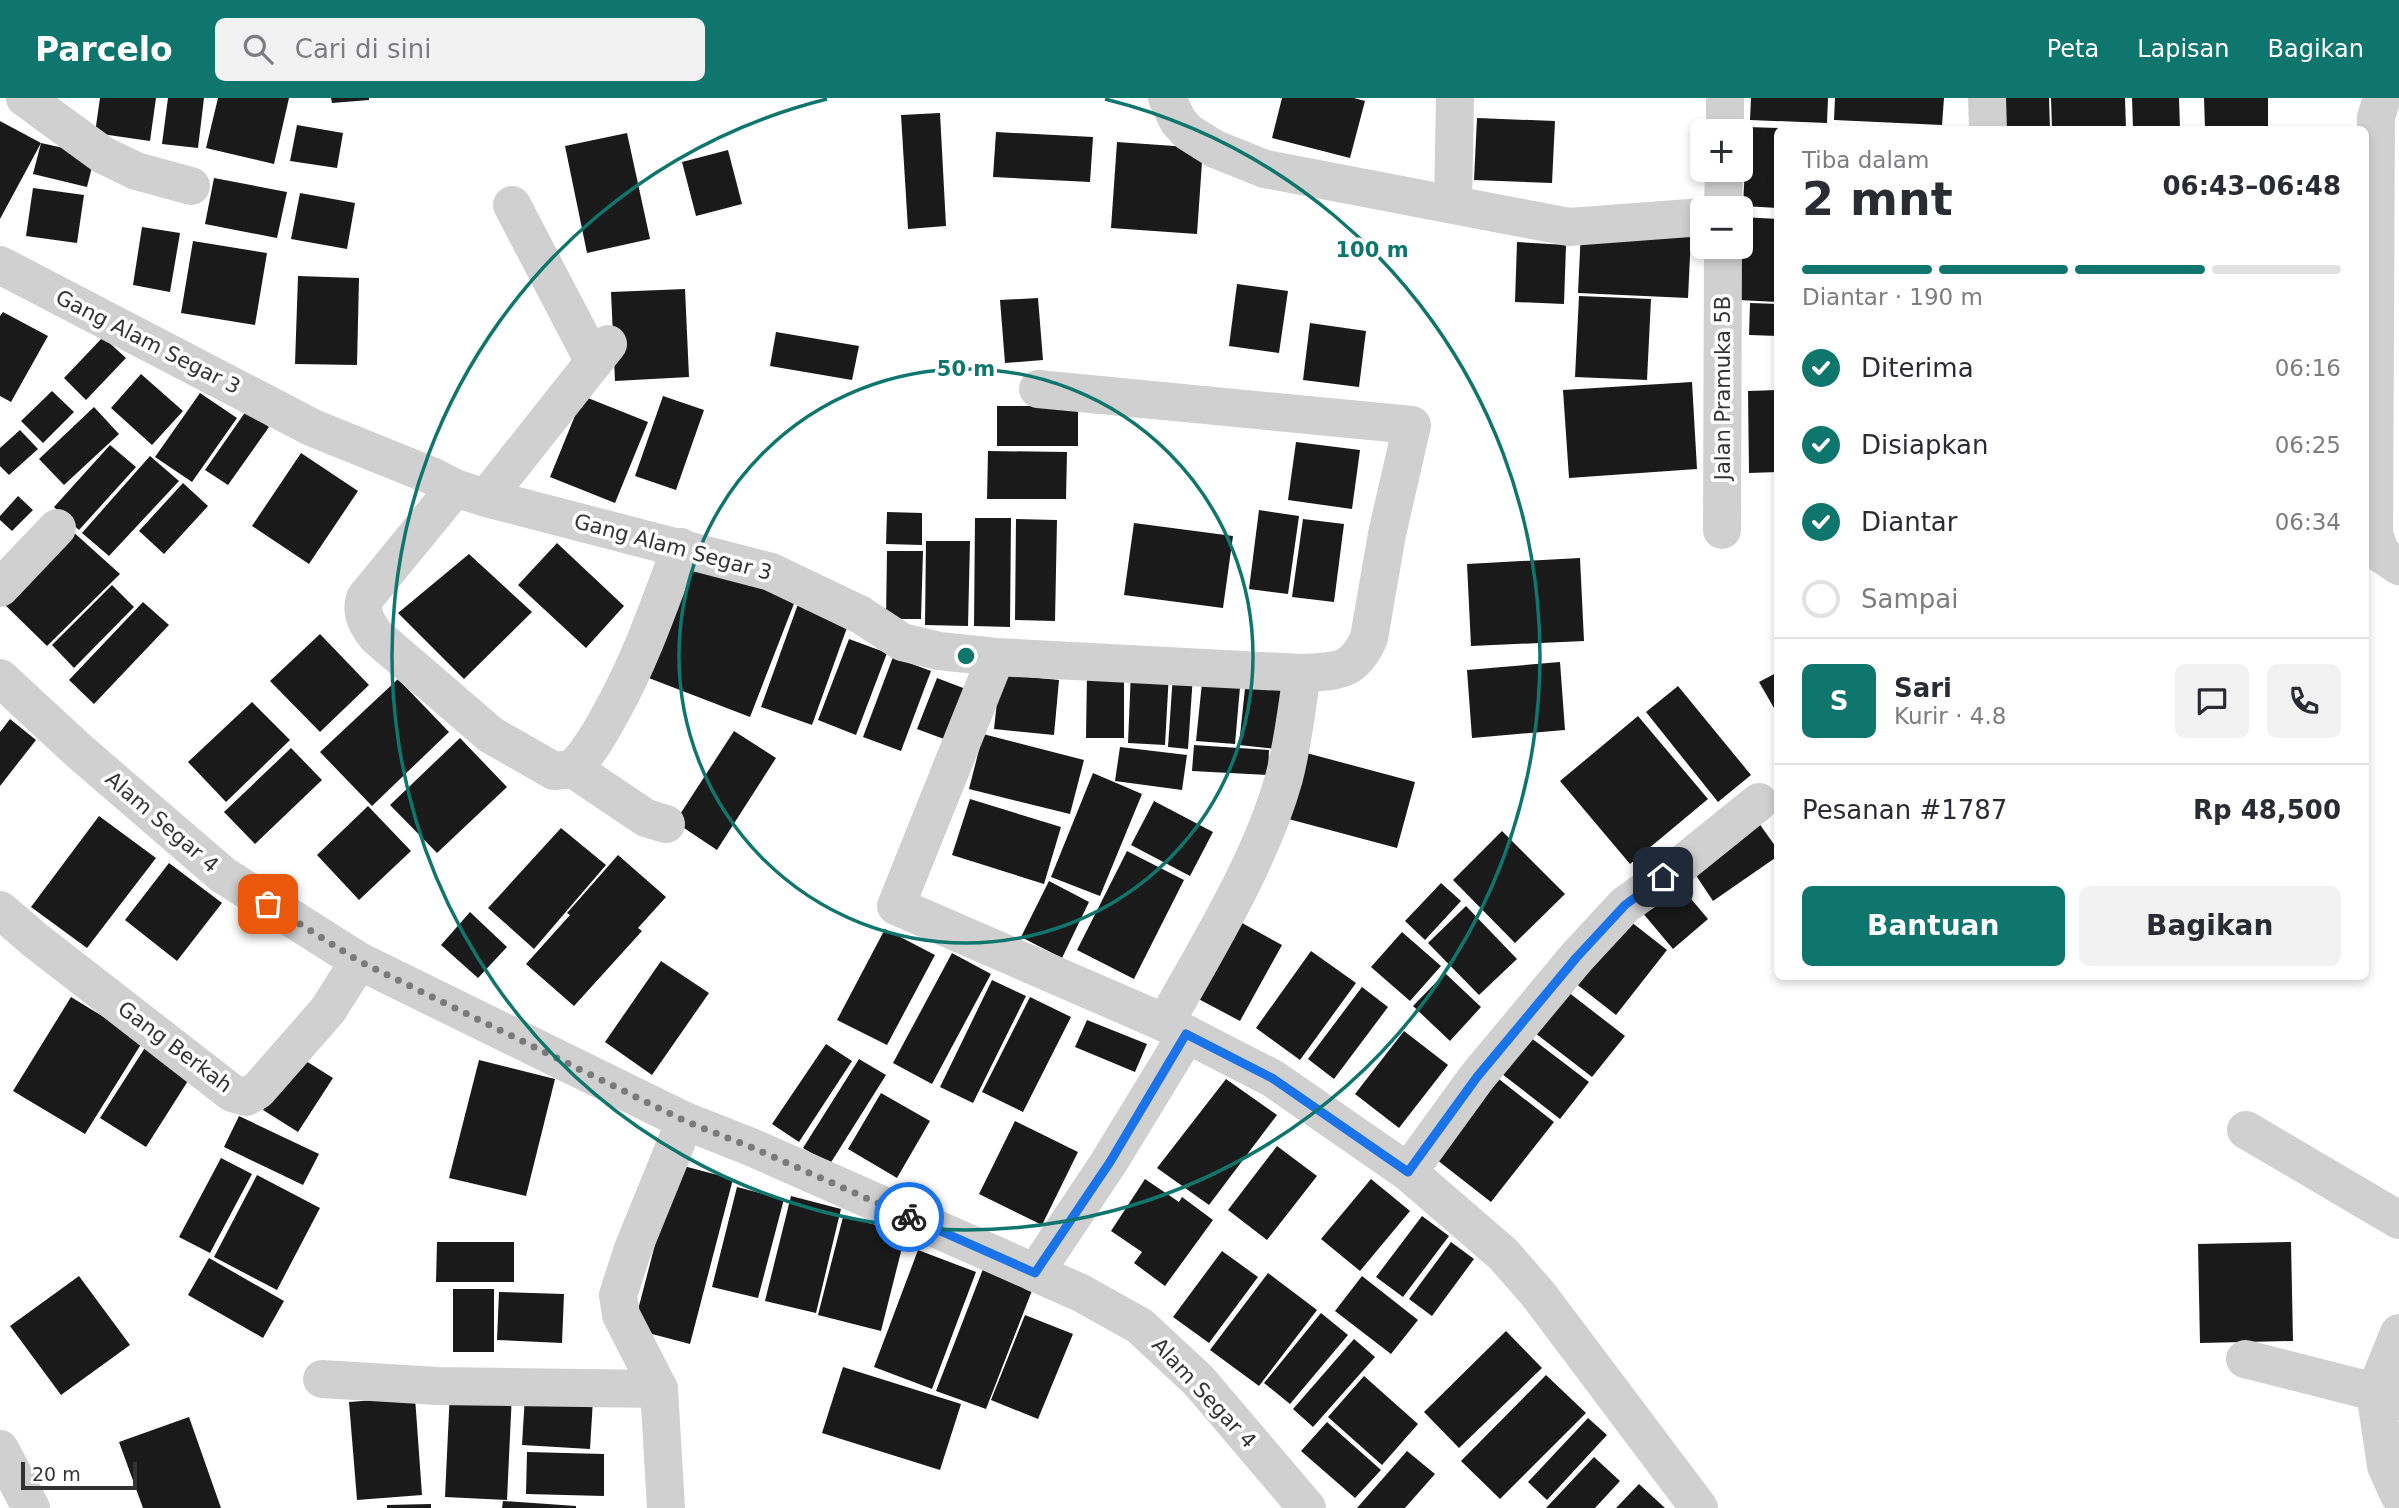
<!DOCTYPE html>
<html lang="id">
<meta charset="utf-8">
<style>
:root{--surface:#fff;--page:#f2f2f3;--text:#2b2b33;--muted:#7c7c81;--line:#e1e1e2;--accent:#0f766e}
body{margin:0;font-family:"DejaVu Sans",sans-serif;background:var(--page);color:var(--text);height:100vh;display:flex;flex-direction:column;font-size:26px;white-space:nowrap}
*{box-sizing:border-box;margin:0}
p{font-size:23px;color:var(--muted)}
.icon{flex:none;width:38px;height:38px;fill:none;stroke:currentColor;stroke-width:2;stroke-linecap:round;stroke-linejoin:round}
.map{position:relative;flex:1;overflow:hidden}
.sheet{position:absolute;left:1774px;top:28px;width:595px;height:854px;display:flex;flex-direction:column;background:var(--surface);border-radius:10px;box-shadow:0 4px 10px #0003}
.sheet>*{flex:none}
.controls{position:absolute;left:1690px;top:21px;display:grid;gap:14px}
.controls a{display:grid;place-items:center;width:63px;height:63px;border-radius:10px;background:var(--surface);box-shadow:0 4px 10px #0003;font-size:35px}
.scale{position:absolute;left:21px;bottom:18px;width:116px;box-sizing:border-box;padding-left:7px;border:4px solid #333;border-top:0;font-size:19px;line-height:24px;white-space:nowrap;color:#333;-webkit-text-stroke:5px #fff;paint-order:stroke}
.pin{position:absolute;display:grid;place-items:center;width:60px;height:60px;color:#fff;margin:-30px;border-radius:14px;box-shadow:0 4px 10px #0006}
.courier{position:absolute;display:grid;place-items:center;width:70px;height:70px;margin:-35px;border:5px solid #1a73e8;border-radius:50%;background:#fff;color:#222;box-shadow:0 2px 9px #0007}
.overview em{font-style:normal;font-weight:700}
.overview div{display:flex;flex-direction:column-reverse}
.overview{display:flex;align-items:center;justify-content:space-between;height:119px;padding:0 28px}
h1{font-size:46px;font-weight:700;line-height:52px}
.bar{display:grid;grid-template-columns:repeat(4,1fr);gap:10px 7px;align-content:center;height:84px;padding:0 28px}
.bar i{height:9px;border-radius:5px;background:var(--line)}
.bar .selected{background:var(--accent)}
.bar p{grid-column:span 4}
.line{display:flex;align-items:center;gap:18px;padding:0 28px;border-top:2px solid var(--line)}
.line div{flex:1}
.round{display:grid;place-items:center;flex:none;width:74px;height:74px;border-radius:10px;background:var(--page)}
ol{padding:0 28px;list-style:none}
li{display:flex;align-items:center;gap:21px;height:77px}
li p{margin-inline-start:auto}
li .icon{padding:7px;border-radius:50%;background:var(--accent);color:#fff;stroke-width:4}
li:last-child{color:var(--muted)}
li i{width:38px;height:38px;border:4px solid var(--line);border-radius:50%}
.primary-button{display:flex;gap:14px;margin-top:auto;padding:14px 28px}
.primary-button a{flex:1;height:80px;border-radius:10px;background:var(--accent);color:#fff;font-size:28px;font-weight:700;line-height:80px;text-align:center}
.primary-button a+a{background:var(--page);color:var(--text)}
header{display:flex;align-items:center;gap:42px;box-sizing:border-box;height:98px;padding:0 35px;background:var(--accent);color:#fff}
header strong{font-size:33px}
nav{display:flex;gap:38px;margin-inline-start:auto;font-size:24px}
.search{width:490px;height:63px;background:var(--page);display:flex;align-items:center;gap:18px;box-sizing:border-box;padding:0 24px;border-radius:10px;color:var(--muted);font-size:26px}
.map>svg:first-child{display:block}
.building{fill:#1a1a1a}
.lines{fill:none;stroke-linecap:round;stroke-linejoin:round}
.minor{stroke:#d0d0d0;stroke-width:38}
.tertiary{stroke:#d0d0d0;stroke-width:38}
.done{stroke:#7a7a7a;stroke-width:7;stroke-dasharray:0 12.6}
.route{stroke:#1a73e8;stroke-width:9}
.ring{fill:none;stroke:#0f766e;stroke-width:3.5}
.labels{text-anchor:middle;stroke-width:7;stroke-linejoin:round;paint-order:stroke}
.street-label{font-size:21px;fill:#333;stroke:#fff}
.centre{fill:#0f766e;stroke:#fff;stroke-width:3.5}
.ring-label{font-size:21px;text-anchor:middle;font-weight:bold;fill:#0f766e;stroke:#fff;stroke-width:7;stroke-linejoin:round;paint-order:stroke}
</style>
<header>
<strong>Parcelo</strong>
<div class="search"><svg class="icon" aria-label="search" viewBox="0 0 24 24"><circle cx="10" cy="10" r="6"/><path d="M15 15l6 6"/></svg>Cari di sini</div>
<nav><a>Peta</a><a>Lapisan</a><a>Bagikan</a></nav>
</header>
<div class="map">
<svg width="2399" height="1410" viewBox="0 0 2399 1410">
<rect width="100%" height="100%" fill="#fff"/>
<g class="building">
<path d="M100,0H156L150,43L95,35Z"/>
<path d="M168,0H204L198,50L162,46Z"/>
<path d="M218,0H289L274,66L206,50Z"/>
<path d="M331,0H369V2L332,5Z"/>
<path d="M1282,0H1354L1365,3L1350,60L1272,40Z"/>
<path d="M1751,0H1828L1827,25L1750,22Z"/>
<path d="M1835,0H1944L1942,27L1834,22Z"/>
<path d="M2003,0H2049L2050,32H2003Z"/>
<path d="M2051,0H2125L2126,32H2052Z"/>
<path d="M2132,0H2179L2180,32H2133Z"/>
<path d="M2204,0H2268V32H2205Z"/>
<path d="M940,15L946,128L908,131L901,17Z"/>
<path d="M1477,20L1555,23L1552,85L1474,82Z"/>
<path d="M0,23L41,45L0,121Z"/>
<path d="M297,27L343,35L337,70L290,63Z"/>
<path d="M1835,28L1858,29V32H1834Z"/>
<path d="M1747,29L1778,30V110L1743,108Z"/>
<path d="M996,34L1093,39L1090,84L993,79Z"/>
<path d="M627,35L650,141L587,155L565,48Z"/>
<path d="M1117,44L1203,50L1197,136L1111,130Z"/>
<path d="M41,45L95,57L87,89L33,76Z"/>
<path d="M728,52L742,106L696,118L682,64Z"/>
<path d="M214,80L287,94L277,140L205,126Z"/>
<path d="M33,90L84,97L77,145L26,138Z"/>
<path d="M300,95L355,105L347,151L291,141Z"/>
<path d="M1742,119L1778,121V204L1738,202Z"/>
<path d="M142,129L180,135L170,194L133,187Z"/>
<path d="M1581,132L1691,137L1688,200L1578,195Z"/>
<path d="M193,143L267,155L255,227L181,215Z"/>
<path d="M1517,144L1566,147L1564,206L1515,204Z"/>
<path d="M298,178L359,180L357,267L295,266Z"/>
<path d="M1237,186L1288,193L1279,255L1229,248Z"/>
<path d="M685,191L689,279L615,283L611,194Z"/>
<path d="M1579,198L1651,201L1647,282L1575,279Z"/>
<path d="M1038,200L1043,262L1005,265L1000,202Z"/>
<path d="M1750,205L1778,206V238L1749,237Z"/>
<path d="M3,214L48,238L11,304L0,298V218Z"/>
<path d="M1310,225L1366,233L1359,289L1303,282Z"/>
<path d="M776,234L859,248L852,282L770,268Z"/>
<path d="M103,239L126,260L86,302L64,280Z"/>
<path d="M141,276L183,313L152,347L111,310Z"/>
<path d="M1692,284L1697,371L1569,380L1563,292Z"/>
<path d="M1778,292V374L1749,375L1748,293Z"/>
<path d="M52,293L74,314L43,345L21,323Z"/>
<path d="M200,295L237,320L192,384L155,359Z"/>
<path d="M583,298L648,324L615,405L550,379Z"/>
<path d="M663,298L704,312L676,392L635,378Z"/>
<rect x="997" y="308" width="81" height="40"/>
<path d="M94,309L119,336L64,387L39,361Z"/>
<path d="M246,313L269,329L228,387L205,372Z"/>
<path d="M20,332L38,351L9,377L0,368V350Z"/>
<path d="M1296,344L1360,352L1352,411L1288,402Z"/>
<path d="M110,347L136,369L79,432L54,409Z"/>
<path d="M988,353L1067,354L1066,401H987Z"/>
<path d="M301,355L358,393L309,466L252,428Z"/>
<path d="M150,358L179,383L109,458L82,435Z"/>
<path d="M183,385L208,408L164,456L139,433Z"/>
<path d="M18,398L33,412L12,433L0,422V418Z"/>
<path d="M1259,412L1299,418L1288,496L1249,491Z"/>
<path d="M887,414L922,415V447L886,446Z"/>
<path d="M975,420H1011L1010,529L974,528Z"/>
<path d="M1016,421L1057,422L1055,523L1015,522Z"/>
<path d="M1303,421L1344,426L1334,504L1292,499Z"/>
<path d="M1134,425L1233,438L1223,510L1124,497Z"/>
<path d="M70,431L120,476L47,548L0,502Z"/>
<path d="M926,443H970L968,528L925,527Z"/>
<path d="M557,445L624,508L586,550L518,487Z"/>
<path d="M887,453H923L921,521H886Z"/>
<path d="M469,456L532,514L464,581L398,515Z"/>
<path d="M1580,460L1584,543L1471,548L1467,466Z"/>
<path d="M686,461L795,503L750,619L641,577Z"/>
<path d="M112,487L134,509L74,570L52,547Z"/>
<path d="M143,504L169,527L94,606L69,582Z"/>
<path d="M798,506L849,524L812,627L761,609Z"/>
<path d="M320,536L369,587L320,634L270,583Z"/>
<path d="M849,541L887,555L856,637L818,622Z"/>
<path d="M893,559L931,573L901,653L863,639Z"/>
<path d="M1560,564L1565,632L1472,640L1467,572Z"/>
<path d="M1131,573L1169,575L1165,647L1128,645Z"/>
<path d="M1087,574L1124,575V640H1086Z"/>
<path d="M1778,574V617L1759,584Z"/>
<path d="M1203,575L1241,578L1235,646L1196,643Z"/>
<path d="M1000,576L1059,582L1054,637L994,631Z"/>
<path d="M1173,576L1193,577L1188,651L1168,649Z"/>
<path d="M937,580L971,593L952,644L917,631Z"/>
<path d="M398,581L449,634L372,708L320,654Z"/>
<path d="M1246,581L1282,585L1276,651L1239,647Z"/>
<path d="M1678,588L1751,677L1718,704L1646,614Z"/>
<path d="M252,604L290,642L226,704L188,664Z"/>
<path d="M1638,618L1708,701L1630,766L1560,683Z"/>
<path d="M10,621L36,642L0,688V634Z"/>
<path d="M734,633L776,660L717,752L675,724Z"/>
<path d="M983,636L1084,662L1070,716L969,691Z"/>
<path d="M460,640L507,689L437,755L390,707Z"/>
<path d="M1194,647L1269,652L1268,677L1192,673Z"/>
<path d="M1120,649L1187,657L1182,692L1115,683Z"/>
<path d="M291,650L322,682L255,746L224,714Z"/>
<path d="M1299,653L1415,684L1397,750L1281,719Z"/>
<path d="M1093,675L1142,696L1100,798L1051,779Z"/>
<path d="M970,701L1061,729L1044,786L952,757Z"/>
<path d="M1154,703L1213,734L1190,778L1131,747Z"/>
<path d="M368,708L411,753L359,802L317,757Z"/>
<path d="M99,718L156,760L87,850L31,809Z"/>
<path d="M1756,721L1778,752V758L1713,803L1689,767Z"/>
<path d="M561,730L606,767L534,851L488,810Z"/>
<path d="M1502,733L1565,796L1515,845L1453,782Z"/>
<path d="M1127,753L1184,782L1134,881L1077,852Z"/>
<path d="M618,757L666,799L638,830L642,833L574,908L526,866L570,817L567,815Z"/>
<path d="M169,765L222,805L177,863L125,822Z"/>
<path d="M1671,777L1708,821L1673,851L1636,807Z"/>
<path d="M1049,783L1089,804L1062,860L1021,839Z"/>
<path d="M1441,785L1461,803L1425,842L1405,823Z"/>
<path d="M1466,808L1517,861L1479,897L1428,845Z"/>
<path d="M470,814L507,849L478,880L441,847Z"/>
<path d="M1621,816L1667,852L1616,917L1570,881Z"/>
<path d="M1233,820L1282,847L1240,923L1191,897Z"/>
<path d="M885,831L935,857L887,947L837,922Z"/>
<path d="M1402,834L1441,868L1410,903L1371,869Z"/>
<path d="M1311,853L1356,885L1300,962L1256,930Z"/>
<path d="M952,855L991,876L932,986L893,965Z"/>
<path d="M661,863L709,895L652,977L605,944Z"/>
<path d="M1445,875L1481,909L1450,943L1413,908Z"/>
<path d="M992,882L1026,898L973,1005L940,989Z"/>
<path d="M1559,887L1625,938L1592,979L1526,928Z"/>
<path d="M1362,889L1388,909L1334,981L1308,961Z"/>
<path d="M71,899L143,943L85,1036L13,993Z"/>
<path d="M1030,899L1071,919L1023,1014L982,994Z"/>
<path d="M1087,922L1147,946L1135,974L1075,949Z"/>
<path d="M1404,933L1448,967L1399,1030L1355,996Z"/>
<path d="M1522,933L1589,984L1560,1021L1493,969Z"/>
<path d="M148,945L193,975L146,1049L100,1020Z"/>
<path d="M826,946L852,963L799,1044L772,1026Z"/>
<path d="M298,958L333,980L298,1034L263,1012Z"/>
<path d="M859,961L886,977L830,1066L803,1050Z"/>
<path d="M479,962L555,981L526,1098L449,1080Z"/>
<path d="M1495,978L1554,1024L1491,1104L1432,1058Z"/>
<path d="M1226,981L1277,1017L1209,1107L1157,1070Z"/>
<path d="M881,995L930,1023L897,1080L848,1051Z"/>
<path d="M239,1018L319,1056L303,1087L224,1049Z"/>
<path d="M1015,1023L1078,1054L1042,1127L979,1096Z"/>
<path d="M1277,1048L1317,1078L1267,1142L1228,1112Z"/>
<path d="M221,1060L252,1076L210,1155L179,1139Z"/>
<path d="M676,1066L733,1081L690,1246L633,1231Z"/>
<path d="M257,1077L320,1110L277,1192L214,1159Z"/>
<path d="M1145,1081L1179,1104L1182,1099L1213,1122L1165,1188L1134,1165L1142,1154L1111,1133Z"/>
<path d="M1371,1081L1410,1113L1360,1173L1321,1141Z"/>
<path d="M737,1089L784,1101L758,1200L712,1189Z"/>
<path d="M791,1098L841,1111L816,1215L765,1203Z"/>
<path d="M1422,1118L1449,1138L1403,1199L1376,1179Z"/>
<path d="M843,1119L906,1134L881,1233L818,1217Z"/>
<path d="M437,1144H514V1184H436Z"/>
<path d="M1451,1144L1474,1161L1432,1218L1409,1201Z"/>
<path d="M2291,1144L2293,1243L2200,1245L2198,1146Z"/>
<path d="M918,1152L976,1174L932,1291L874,1269Z"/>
<path d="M1222,1153L1258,1179L1209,1245L1173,1219Z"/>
<path d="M209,1160L284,1203L263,1240L188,1197Z"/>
<path d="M983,1171L1033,1190L986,1311L936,1293Z"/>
<path d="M1268,1175L1317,1212L1259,1288L1210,1252Z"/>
<path d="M79,1178L130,1247L61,1297L10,1228Z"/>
<path d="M1362,1178L1418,1222L1391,1256L1335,1213Z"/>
<rect x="453" y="1191" width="41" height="63"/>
<path d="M499,1194L564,1196L562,1245L497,1242Z"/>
<path d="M1321,1215L1348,1237L1290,1306L1264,1285Z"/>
<path d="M1025,1217L1073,1236L1038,1321L991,1302Z"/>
<path d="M1506,1233L1542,1270L1459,1350L1424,1314Z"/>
<path d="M1354,1241L1375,1259L1313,1329L1293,1311Z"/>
<path d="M843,1269L961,1306L940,1372L822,1335Z"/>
<path d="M1546,1277L1586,1315L1500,1401L1461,1363Z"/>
<path d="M1364,1278L1418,1326L1382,1367L1328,1319Z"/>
<path d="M450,1292L512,1295L507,1402L445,1399Z"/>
<path d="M525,1297L593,1301L590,1351L522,1347Z"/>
<path d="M415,1299L422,1397L357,1402L349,1304Z"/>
<path d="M189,1319L221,1410H143L119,1344Z"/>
<path d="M1588,1320L1607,1337L1547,1402L1528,1384Z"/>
<path d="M1327,1324L1381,1372L1355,1400L1301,1353Z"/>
<path d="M1407,1353L1435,1376L1405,1410H1357Z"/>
<path d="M527,1354L604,1356V1398L526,1396Z"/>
<path d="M1594,1359L1620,1383L1595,1410H1546Z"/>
<path d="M1639,1386L1665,1410H1616Z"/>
<path d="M503,1403L576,1408V1410H502Z"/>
<path d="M431,1406V1410H387V1407Z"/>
</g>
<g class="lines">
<g class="minor">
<path d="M25,0L103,57L136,73L191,88"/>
<path d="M1167,0L1178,23L1188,34L1215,51L1265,71L1569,129L1703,119"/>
<path d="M1987,0L1988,32"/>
<path d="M2382,0L2376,19L2374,436L2381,456L2399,468"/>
<path d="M1725,33V0"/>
<path d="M1453,106L1455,0"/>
<path d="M512,107L594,264"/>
<path d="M1723,110L1724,72"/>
<path d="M0,167L313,330L432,378L455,390L486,400L771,474L861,517L902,544L939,553L996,559L1302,575C1336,573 1353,576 1369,540L1387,436L1412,327L1038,291"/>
<path d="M455,390L365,500C360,515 367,526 376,538L491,637L554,673L573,671L646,720L666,726"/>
<path d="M486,400L608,246"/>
<path d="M1722,432L1723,149"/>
<path d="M0,490L57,430"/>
<path d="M996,559L896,808L1165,925L1272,980L1408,1074L1503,1156L1538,1196L1699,1410"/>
<path d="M0,580L79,653L223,777L359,863L685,1023L751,1049L1081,1195L1140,1228L1199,1283L1307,1410"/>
<path d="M573,671C590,653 600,635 612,613C641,561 660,505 681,449"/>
<path d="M0,812L35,842L232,995L246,999L258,992L328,912L359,863"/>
<path d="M1165,925C1207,850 1261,763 1284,680C1293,645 1297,610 1302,575"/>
<path d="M2246,1032L2399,1122"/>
<path d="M1408,1074L1477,979L1576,860L1625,807L1682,766L1759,704"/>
<path d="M1035,1175L1109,1064L1187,936"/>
<path d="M2399,1235L2375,1294L2386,1368L2399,1397"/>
<path d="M2245,1261L2375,1294L2397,1303"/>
<path d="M322,1281L437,1288L659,1291"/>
<path d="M666,1410L659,1291L621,1217L618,1197L633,1151L685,1023"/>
</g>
<path class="tertiary" d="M0,1351L31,1410"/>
</g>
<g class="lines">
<path class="done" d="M268,806L359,863L685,1023L751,1049L909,1119"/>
<path class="route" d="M909,1119L1035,1175L1110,1064L1186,936L1272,980L1408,1074L1477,979L1576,860L1625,807L1663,779"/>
</g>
<g class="ring">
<circle cx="966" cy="558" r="287"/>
<path d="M1105 1A574 574 0 1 1 827 1"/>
</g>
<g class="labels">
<g class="street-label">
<text transform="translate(148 244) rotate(27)" y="7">Gang Alam Segar 3</text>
<text transform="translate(1723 290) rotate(-90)" y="7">Jalan Pramuka 5B</text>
<text transform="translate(673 449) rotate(15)" y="7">Gang Alam Segar 3</text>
<text transform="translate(162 724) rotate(41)" y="7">Alam Segar 4</text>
<text transform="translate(175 949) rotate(37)" y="7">Gang Berkah</text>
<text transform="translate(1204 1295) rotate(47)" y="7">Alam Segar 4</text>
</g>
</g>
<circle cx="966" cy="558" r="10" class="centre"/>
<g class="ring-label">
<text x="1372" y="159">100 m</text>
<text x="966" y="278">50 m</text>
</g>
</svg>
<div class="controls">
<a>+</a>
<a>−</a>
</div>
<div class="scale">20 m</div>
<div class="pin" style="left:268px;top:806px;background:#ea580c"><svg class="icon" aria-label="bag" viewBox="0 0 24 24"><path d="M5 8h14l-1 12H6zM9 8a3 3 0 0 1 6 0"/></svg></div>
<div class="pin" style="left:1663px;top:779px;background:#1f2937"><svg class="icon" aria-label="home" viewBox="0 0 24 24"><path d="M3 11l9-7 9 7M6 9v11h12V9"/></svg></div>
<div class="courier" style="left:909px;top:1119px"><svg class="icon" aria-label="bike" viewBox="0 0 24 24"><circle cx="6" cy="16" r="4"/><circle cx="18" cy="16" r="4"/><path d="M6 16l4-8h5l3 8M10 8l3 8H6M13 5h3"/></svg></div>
<section class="sheet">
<div class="overview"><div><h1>2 mnt</h1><p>Tiba dalam</p></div><em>06:43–06:48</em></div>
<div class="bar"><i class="selected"></i><i class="selected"></i><i class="selected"></i><i></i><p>Diantar · 190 m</p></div>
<ol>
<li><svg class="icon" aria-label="check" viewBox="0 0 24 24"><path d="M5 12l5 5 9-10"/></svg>Diterima<p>06:16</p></li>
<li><svg class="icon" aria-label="check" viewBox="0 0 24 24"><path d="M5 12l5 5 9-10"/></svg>Disiapkan<p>06:25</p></li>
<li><svg class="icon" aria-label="check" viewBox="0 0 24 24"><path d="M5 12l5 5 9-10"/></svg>Diantar<p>06:34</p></li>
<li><i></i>Sampai</li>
</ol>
<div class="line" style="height:126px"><b class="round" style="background:var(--accent);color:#fff">S</b><div><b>Sari</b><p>Kurir · 4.8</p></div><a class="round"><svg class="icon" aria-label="chat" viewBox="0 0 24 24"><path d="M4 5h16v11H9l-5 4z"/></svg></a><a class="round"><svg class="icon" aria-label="phone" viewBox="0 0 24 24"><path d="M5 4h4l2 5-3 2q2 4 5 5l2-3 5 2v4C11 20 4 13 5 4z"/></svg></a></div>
<div class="line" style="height:91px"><div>Pesanan #1787</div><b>Rp 48,500</b></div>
<div class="primary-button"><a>Bantuan</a><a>Bagikan</a></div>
</section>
</div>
